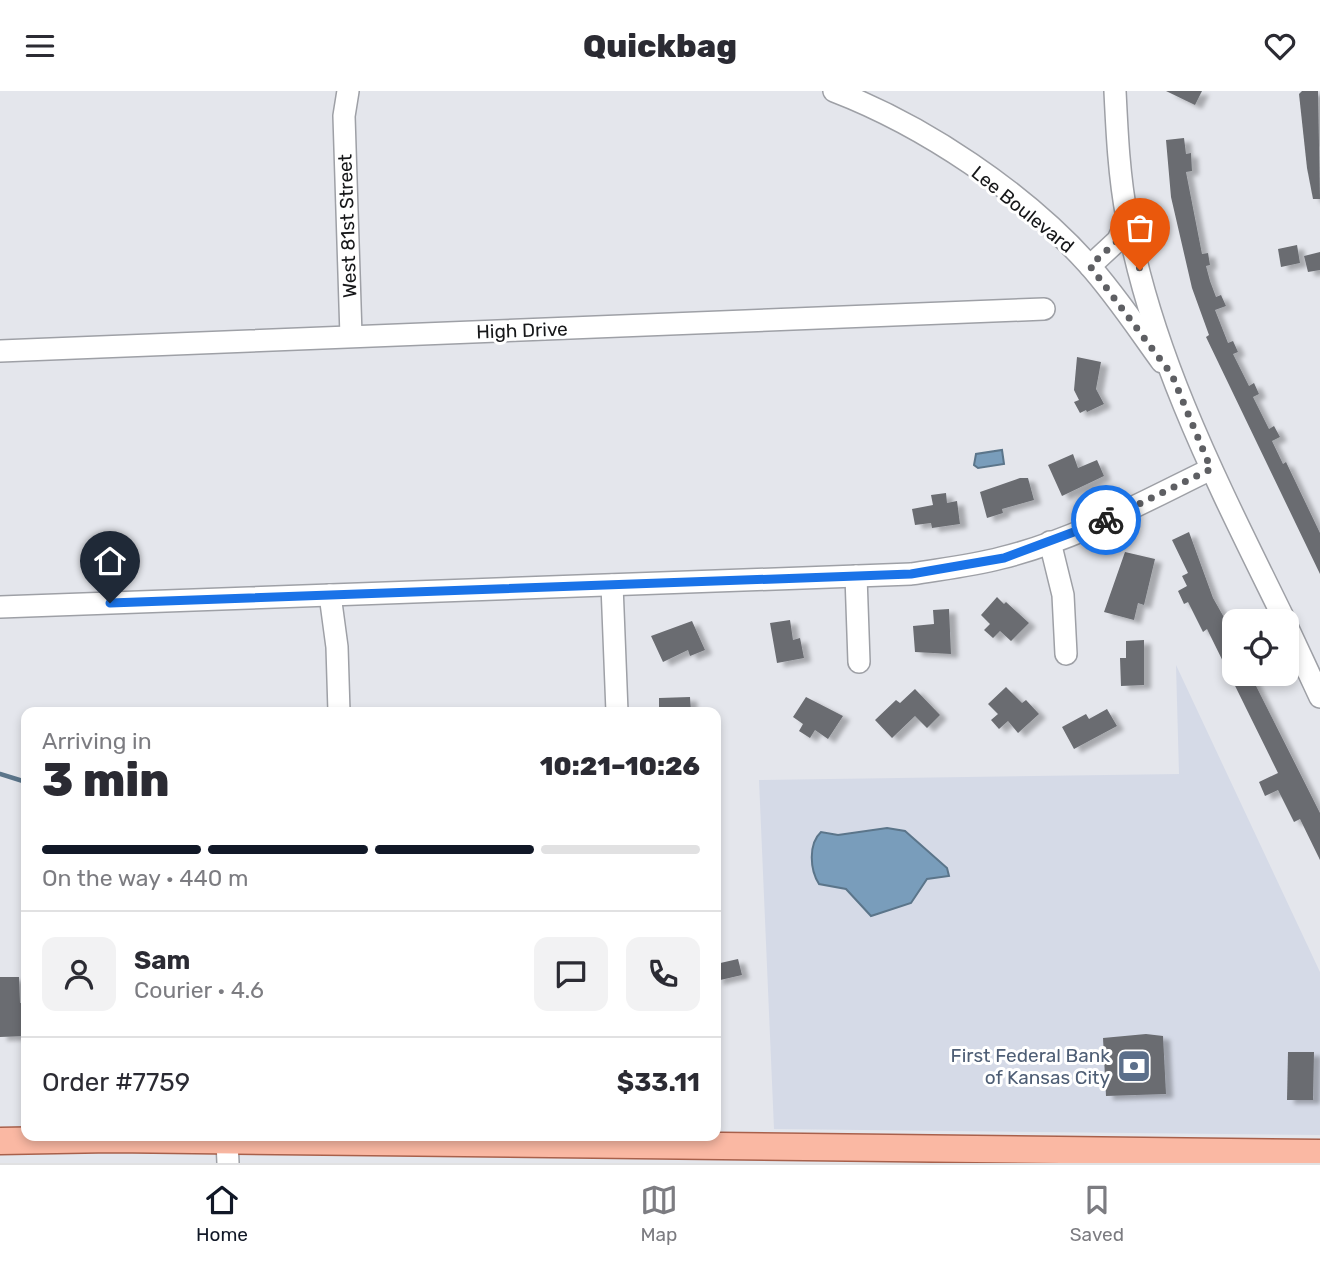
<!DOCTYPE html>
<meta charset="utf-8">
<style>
:root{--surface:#fff;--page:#f2f2f3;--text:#2b2b33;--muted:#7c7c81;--line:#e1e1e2;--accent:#111827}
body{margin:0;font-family:Rubik,sans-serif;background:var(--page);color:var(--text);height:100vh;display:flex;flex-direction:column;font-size:26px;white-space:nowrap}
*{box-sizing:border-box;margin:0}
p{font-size:23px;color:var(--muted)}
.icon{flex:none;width:38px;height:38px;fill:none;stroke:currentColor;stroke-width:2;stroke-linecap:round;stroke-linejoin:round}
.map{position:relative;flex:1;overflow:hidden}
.side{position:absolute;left:21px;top:616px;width:700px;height:434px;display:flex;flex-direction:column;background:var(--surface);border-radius:14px;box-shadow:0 4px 10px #0003}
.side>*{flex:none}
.fabs{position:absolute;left:1222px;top:518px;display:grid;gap:14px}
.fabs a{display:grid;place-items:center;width:77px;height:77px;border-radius:14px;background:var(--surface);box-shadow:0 4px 10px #0003;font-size:35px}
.pin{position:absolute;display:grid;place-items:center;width:60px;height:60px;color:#fff;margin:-72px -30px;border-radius:50% 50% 50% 0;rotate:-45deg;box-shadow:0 0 7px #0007}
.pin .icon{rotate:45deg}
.courier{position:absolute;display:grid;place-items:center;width:70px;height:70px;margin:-35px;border:5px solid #1a73e8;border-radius:50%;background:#fff;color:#222;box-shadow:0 2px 9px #0007}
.headline em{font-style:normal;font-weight:800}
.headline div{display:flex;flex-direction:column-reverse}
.headline{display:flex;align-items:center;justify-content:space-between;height:119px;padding:0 21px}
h1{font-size:46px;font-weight:800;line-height:52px}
.bar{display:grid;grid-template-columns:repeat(4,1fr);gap:10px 7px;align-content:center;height:84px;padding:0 21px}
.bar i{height:9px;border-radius:5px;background:var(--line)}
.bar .active{background:var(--accent)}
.bar p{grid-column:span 4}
.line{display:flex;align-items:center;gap:18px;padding:0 21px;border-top:2px solid var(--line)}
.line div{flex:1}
.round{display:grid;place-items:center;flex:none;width:74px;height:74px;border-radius:14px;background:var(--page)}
header{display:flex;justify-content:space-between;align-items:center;height:91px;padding:0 21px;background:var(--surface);font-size:32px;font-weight:800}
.tab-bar{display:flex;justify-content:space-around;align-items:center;height:98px;border-top:2px solid var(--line);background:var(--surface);font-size:19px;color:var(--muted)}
.tab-bar a{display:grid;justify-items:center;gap:4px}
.tab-bar .active{color:var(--accent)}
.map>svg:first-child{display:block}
.built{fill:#d5dae7}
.water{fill:#799dbb;stroke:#5b758a;stroke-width:2}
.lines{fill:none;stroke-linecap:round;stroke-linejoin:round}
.stream{stroke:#5b758a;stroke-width:4.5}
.building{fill:#6a6c71;filter:url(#shadow)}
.minor-casing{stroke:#9ea0a6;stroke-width:24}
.major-casing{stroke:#a8604b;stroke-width:29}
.minor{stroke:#fff;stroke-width:21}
.major{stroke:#fab8a3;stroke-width:26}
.done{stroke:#5e5f63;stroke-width:7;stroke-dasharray:0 12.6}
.route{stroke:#1a73e8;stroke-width:9}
.labels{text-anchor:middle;stroke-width:6;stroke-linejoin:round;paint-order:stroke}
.street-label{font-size:19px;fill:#161719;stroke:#fff}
.service-label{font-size:19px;fill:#4e5e75;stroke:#fff;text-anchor:end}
</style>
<header><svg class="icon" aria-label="menu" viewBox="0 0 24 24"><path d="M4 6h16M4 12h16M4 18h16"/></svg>Quickbag<svg class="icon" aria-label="heart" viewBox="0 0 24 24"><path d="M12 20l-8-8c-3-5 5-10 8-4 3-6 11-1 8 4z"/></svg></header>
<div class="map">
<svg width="1320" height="1072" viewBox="0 0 1320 1072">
<defs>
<filter id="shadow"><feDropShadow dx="7" dy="4" stdDeviation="2" flood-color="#0004"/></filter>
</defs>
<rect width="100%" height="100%" fill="#e4e6ec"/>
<path class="built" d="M1176,574L1320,881V1044L774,1038L759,689L1179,683Z"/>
<g class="water">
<path d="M1002,359L1004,373L978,377L974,374L976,363Z"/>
<path d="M887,737L905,740L947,777L949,785L927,788L911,812L871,825L846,798L819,793C810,779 808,753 821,741L838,744Z"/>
</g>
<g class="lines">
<path class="stream" d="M0,683L26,691"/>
</g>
<g class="building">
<path d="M1166,0H1202L1195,14Z"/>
<path d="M1302,0H1318L1320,108H1313L1307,77L1299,3Z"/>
<path d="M1184,47L1186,63L1191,62L1192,80L1186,81L1202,163L1208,162L1210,174L1206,175L1210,190L1216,206L1221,204L1226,215L1215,219L1228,252L1233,250L1238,261L1233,263L1249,295L1254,292L1259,303L1253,306L1269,338L1274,335L1280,346L1272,350L1283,373L1286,371L1320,442V483L1206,246L1209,244L1192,197L1171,106L1166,49Z"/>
<path d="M1297,154L1300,172L1281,176L1278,158Z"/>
<path d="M1320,161V179L1308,181L1304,165Z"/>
<path d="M1077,266L1101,271L1096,298L1104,313L1087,321L1086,319L1080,322L1074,311L1079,309L1074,299Z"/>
<path d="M1073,363L1078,377L1097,369L1104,385L1062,405L1048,374Z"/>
<path d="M1020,387H1028L1034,409L1002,418L1003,422L987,427L980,401Z"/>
<path d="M946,402L947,412L957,410L960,433L932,437L931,432L915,434L912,418L933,414L931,404Z"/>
<path d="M1189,441L1213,507L1234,544V583H1250L1320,722V769L1300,728L1294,731L1278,699L1265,705L1259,691L1278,682L1207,538L1203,541L1188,511L1184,513L1178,500L1187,495L1182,485L1188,482L1172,449Z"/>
<path d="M1125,461L1155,468L1144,514L1138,512L1134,529L1104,521Z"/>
<path d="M997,506L1004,513L1006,511L1029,532L1011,550L1000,540L993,547L984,539L990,533L981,524Z"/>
<path d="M949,518L951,563L915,561L913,535L934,533L933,519Z"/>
<path d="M790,529L793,549L800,547L804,567L777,572L770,532Z"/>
<path d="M692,530L705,559L690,565L688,559L663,571L651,545Z"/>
<path d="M1144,549V594L1121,595L1120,567H1126V550Z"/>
<path d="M1006,596L1022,612L1026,609L1039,623L1018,642L1008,630L999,638L991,629L998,623L988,613Z"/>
<path d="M915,598L940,624L927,637L915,625L892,647L875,629L896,609L900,612Z"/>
<path d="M690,606L691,621H659V607Z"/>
<path d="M806,606L843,625L828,648L815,639L810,647L799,640L803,633L793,626Z"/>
<path d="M1107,618L1117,635L1074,658L1062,636L1086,623L1089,628Z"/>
<path d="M738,868L742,884L716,890V873Z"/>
<path d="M0,886H19L20,912H26V945L0,946Z"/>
<path d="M1146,943L1163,945L1166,1003L1106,1005L1103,947Z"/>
<path d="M1288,961H1314L1313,1009H1287Z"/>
</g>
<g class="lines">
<g class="minor-casing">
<g id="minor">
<path d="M348,0L344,25L351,245"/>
<path d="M834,0C925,35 1023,101 1088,173C1115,203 1138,238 1162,271"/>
<path d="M1115,0C1117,42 1119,85 1127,127C1153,270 1222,401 1285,530"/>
<path d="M1090,175L1118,149L1127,128"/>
<path d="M0,260L1044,218"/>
<path d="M1050,451L1063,504L1066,563"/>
<path d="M856,485L859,571"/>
<path d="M612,494L617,621"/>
<path d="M330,504L337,556L339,621"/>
<path d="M0,516L911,483C941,478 971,475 1001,467C1075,449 1143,411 1211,378"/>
<path d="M1286,533L1320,606"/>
<path d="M227,1050L228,1072"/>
</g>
</g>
<g class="major-casing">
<path id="major" d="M0,1050L112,1048L1320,1062"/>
</g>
<use href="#minor" class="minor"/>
<use href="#major" class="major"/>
</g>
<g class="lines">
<path class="done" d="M1106,429L1211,378L1172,284L1090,175L1118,149L1127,128L1140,179"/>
<path class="route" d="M110,512L911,483L1004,467L1106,429"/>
</g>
<defs>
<g id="bank-square" transform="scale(1.75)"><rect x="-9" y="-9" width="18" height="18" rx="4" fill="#5c6f8a" stroke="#fff"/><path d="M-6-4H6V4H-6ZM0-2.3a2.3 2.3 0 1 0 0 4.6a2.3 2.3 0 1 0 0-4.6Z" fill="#fff"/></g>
</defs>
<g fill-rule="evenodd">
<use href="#bank-square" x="1134" y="975"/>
</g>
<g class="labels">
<g class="street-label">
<text transform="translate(1023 118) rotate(39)" y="7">Lee Boulevard</text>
<text transform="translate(347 135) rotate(-92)" y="7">West 81st Street</text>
<text transform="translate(522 239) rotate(-2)" y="7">High Drive</text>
</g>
<g class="service-label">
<text x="1110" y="971">First Federal Bank<tspan x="1110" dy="22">of Kansas City</tspan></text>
</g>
</g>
</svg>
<div class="fabs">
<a><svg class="icon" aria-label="locate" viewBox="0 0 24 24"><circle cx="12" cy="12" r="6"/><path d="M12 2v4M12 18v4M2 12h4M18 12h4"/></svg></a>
</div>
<div class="pin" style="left:1140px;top:179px;background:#ea580c"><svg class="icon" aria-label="bag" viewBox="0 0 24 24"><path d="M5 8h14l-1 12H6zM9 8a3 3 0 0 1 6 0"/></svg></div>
<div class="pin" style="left:110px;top:512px;background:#1f2937"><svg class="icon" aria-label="home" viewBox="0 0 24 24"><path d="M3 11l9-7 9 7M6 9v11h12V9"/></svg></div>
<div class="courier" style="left:1106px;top:429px"><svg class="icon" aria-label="bike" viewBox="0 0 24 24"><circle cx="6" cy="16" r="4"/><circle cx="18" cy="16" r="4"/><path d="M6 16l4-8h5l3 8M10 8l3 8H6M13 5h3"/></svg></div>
<section class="side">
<div class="headline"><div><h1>3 min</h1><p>Arriving in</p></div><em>10:21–10:26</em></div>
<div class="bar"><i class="active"></i><i class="active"></i><i class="active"></i><i></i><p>On the way · 440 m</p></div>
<div class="line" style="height:126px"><a class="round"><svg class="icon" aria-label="person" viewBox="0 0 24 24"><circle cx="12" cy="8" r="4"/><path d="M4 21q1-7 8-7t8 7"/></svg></a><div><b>Sam</b><p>Courier · 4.6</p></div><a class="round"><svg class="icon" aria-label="chat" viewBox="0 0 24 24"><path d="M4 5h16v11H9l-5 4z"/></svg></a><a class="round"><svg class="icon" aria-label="phone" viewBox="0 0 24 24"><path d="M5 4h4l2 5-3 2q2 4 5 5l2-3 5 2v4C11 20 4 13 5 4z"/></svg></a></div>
<div class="line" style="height:91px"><div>Order #7759</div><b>$33.11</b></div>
</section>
</div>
<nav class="tab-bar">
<a class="active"><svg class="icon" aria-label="home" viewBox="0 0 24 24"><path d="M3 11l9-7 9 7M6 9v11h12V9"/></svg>Home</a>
<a><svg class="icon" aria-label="map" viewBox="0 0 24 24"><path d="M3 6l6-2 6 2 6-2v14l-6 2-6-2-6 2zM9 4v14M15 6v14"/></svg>Map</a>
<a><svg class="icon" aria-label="saved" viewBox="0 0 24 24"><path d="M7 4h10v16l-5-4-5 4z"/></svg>Saved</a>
</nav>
